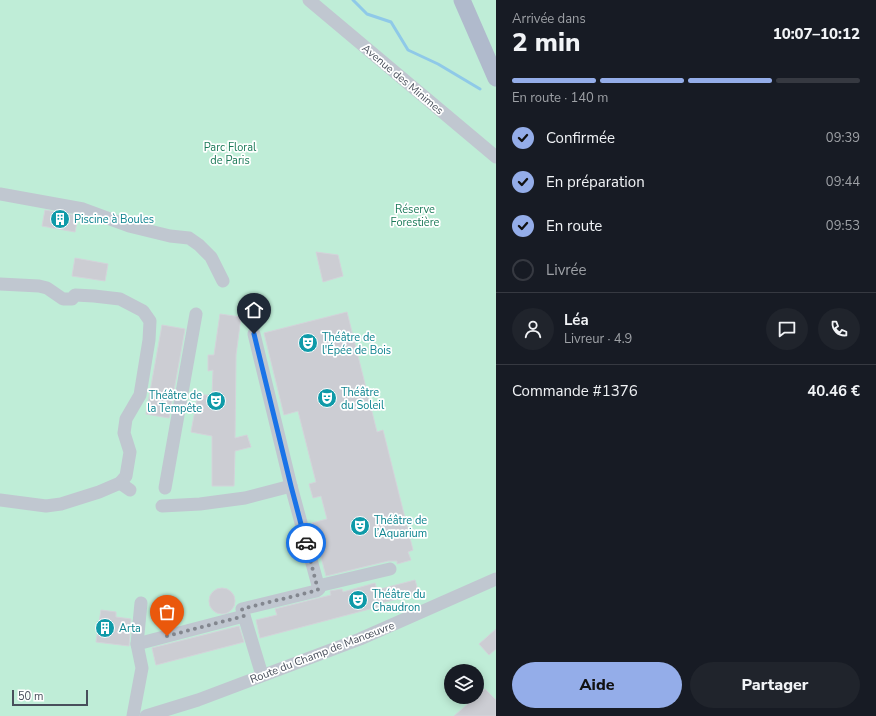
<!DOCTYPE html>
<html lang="fr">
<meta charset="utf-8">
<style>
:root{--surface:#171b24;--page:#20242c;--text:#f1f3f6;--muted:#9ea1a6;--line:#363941;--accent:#94ade9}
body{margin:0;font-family:"Nunito Sans",sans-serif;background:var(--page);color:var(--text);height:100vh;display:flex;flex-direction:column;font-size:15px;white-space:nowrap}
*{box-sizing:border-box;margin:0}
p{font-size:13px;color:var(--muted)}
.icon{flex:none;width:22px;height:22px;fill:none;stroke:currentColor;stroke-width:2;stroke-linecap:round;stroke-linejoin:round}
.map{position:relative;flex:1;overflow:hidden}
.side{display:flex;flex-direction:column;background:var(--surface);width:380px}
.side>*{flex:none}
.controls{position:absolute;left:444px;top:664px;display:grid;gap:8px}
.controls a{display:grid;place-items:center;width:40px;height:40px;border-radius:50%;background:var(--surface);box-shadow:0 2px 10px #0003;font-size:20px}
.scale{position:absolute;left:12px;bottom:10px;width:76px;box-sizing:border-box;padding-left:4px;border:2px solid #484f5b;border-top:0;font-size:11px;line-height:14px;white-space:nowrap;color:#484f5b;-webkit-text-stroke:3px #fff;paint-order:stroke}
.pin{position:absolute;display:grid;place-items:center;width:34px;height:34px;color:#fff;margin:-41px -17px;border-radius:50% 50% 50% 0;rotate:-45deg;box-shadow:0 0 4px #0007}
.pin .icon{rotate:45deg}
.courier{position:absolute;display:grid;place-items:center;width:40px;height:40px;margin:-20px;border:3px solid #1a73e8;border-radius:50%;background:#fff;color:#222;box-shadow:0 1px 5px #0007}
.headline em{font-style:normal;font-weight:800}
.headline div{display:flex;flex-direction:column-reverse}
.headline{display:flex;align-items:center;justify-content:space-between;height:68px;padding:0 16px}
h1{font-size:26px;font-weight:800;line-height:30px}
.bar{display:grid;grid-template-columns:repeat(4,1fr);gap:6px 4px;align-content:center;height:48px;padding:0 16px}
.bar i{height:5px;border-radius:3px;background:var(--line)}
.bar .active{background:var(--accent)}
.bar p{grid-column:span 4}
.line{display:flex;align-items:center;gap:10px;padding:0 16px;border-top:1px solid var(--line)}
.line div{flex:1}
.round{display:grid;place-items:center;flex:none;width:42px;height:42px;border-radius:21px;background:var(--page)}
ol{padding:0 16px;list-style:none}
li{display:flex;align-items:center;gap:12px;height:44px}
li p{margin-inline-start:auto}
li .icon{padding:4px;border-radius:50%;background:var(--accent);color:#111;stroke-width:4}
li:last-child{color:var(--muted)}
li i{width:22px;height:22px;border:2px solid var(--line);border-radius:50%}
.action{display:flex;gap:8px;margin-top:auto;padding:8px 16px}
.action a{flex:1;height:46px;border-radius:24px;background:var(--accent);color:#111;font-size:16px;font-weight:800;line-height:46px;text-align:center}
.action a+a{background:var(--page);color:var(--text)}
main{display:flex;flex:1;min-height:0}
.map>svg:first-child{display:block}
.green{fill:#bfedd7;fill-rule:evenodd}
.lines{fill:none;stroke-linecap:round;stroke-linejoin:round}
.stream{stroke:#8fc9e8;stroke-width:3}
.building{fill:#cccdd3;stroke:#d3d4da}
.minor{stroke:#c0c7d0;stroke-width:13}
.major{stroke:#b0bacc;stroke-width:17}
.done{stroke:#83878f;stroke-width:4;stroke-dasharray:0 7.2}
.route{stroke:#1a73e8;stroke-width:5}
.labels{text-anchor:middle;stroke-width:3.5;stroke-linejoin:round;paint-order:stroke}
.street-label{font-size:11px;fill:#484f5b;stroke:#fff}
.park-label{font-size:11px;fill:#1b7a58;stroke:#fff}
.culture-label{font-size:11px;fill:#0d838f;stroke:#fff;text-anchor:start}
</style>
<main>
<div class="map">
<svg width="496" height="716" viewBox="0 0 496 716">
<rect width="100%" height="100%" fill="#f1efef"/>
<path class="green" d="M0,0H496V716H0ZM451,671H477V697H451Z"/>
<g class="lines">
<path class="stream" d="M353,0L367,14L391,22L408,50L438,64L480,89"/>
</g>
<g class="building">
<path d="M45,210L78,216L75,232L42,226Z"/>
<path d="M316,252L338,255L343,276L323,282Z"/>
<path d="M75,258L108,264L105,281L72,276Z"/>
<path d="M347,312L377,432L383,430L413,550L408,552L411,560L397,564V561H388L326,576L312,523L327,519L321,496L313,498L309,484L316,482L298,411L284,415L264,333Z"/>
<path d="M220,314L241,317L236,355L235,438L247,435L251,447L235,451L234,486H212V436L191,432L198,394L212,396L213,370L208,371V355H214Z"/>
<path d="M162,325L185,329L169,418L146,414Z"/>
<path d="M415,580L419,594L381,603V606L260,638L256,620L277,615L275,609L331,595L330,591L342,589L343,592L375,583L377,590Z"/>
<circle cx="222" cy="601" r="13"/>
<path d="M101,610L116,612V617L131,619L129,646L96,642Z"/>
<path d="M239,626L244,642L156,665L152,648Z"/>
<path d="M496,629V649L489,655L479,644Z"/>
<path d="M485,689L496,700V716H454Z"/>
</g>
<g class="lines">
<g class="minor">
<path d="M309,0L496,157"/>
<path d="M0,194L83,209L129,226L170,236L189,238L199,245L211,257L223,281"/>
<path d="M0,284L39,286L47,288L63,299H72L75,295L94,296L120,299L143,311L150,321L149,340L140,395L126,419L124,433L130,452L126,476L120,483L99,492L61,504L46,506L0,500"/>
<path d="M254,334L291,486L319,589L316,591L242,609L262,675"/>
<path d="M120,483L130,490"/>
<path d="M165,488L196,314"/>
<path d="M162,506L200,504L245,498L291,486"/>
<path d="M318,586L390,569"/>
<path d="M137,644L244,616"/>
<path d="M133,716L142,668L137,644L141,603"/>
<path d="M146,716L198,700L360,639L496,579"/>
</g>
<path class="major" d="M462,0L496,78"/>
</g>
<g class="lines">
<path class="done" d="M167,636L244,616L242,609L318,590L306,543"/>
<path class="route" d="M254,334L291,486L306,543"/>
</g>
<defs>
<g id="building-disc" transform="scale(1)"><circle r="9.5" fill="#0f9aa8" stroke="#fff"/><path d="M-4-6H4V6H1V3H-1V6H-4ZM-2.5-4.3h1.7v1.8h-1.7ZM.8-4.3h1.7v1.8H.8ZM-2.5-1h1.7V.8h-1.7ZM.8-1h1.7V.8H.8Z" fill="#fff"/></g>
<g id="theatre-disc" transform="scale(1)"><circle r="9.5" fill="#0f9aa8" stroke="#fff"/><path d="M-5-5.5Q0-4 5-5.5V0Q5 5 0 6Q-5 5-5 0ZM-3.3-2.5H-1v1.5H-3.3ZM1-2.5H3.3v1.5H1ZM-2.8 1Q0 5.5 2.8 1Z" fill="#fff"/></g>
</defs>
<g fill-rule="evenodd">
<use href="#building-disc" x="60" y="219"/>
<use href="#theatre-disc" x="308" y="343"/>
<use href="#theatre-disc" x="327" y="398"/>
<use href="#theatre-disc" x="216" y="401"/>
<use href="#theatre-disc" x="360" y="526"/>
<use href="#theatre-disc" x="358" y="600"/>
<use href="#building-disc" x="105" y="628"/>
</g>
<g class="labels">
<g class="street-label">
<text transform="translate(403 79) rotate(40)" y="4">Avenue des Minimes</text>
<text transform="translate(322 652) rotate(-21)" y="4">Route du Champ de Manœuvre</text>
</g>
<g class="park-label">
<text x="230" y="151">Parc Floral<tspan x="230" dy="13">de Paris</tspan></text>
<text x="415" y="213">Réserve<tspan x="415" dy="13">Forestière</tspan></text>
</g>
<g class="culture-label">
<text x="74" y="223">Piscine à Boules</text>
<text x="322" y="341">Théâtre de<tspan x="322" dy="13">l'Épée de Bois</tspan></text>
<text x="341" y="396">Théâtre<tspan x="341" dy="13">du Soleil</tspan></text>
<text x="202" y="399" text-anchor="end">Théâtre de<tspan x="202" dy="13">la Tempête</tspan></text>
<text x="374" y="524">Théâtre de<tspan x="374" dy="13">l’Aquarium</tspan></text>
<text x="372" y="598">Théâtre du<tspan x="372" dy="13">Chaudron</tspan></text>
<text x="119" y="632">Arta</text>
</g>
</g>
</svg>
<div class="controls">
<a><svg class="icon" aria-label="layers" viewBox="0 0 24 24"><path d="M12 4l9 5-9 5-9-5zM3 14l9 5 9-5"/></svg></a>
</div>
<div class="scale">50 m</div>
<div class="pin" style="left:167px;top:636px;background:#ea580c"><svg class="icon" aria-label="bag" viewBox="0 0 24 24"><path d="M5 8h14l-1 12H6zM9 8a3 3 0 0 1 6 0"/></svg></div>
<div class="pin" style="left:254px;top:334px;background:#1f2937"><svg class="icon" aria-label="home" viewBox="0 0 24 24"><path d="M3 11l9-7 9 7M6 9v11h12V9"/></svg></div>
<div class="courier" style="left:306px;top:543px"><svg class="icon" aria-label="car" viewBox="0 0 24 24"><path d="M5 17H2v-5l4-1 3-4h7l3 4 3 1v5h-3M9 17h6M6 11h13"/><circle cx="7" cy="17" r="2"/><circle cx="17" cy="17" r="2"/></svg></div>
</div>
<section class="side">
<div class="headline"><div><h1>2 min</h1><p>Arrivée dans</p></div><em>10:07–10:12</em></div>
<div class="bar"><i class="active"></i><i class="active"></i><i class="active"></i><i></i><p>En route · 140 m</p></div>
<ol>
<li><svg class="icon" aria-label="check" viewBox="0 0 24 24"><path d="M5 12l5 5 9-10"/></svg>Confirmée<p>09:39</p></li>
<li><svg class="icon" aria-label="check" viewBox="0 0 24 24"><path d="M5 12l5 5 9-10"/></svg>En préparation<p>09:44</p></li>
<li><svg class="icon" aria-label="check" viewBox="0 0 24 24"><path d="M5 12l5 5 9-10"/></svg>En route<p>09:53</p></li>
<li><i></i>Livrée</li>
</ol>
<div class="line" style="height:72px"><a class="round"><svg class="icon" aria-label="person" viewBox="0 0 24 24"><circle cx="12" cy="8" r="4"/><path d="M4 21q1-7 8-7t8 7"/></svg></a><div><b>Léa</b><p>Livreur · 4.9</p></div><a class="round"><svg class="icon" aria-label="chat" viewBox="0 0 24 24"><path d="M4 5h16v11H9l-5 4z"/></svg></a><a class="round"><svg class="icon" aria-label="phone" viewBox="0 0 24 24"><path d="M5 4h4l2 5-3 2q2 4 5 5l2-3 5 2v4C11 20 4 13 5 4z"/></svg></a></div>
<div class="line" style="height:52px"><div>Commande #1376</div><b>40.46 €</b></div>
<div class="action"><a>Aide</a><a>Partager</a></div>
</section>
</main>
